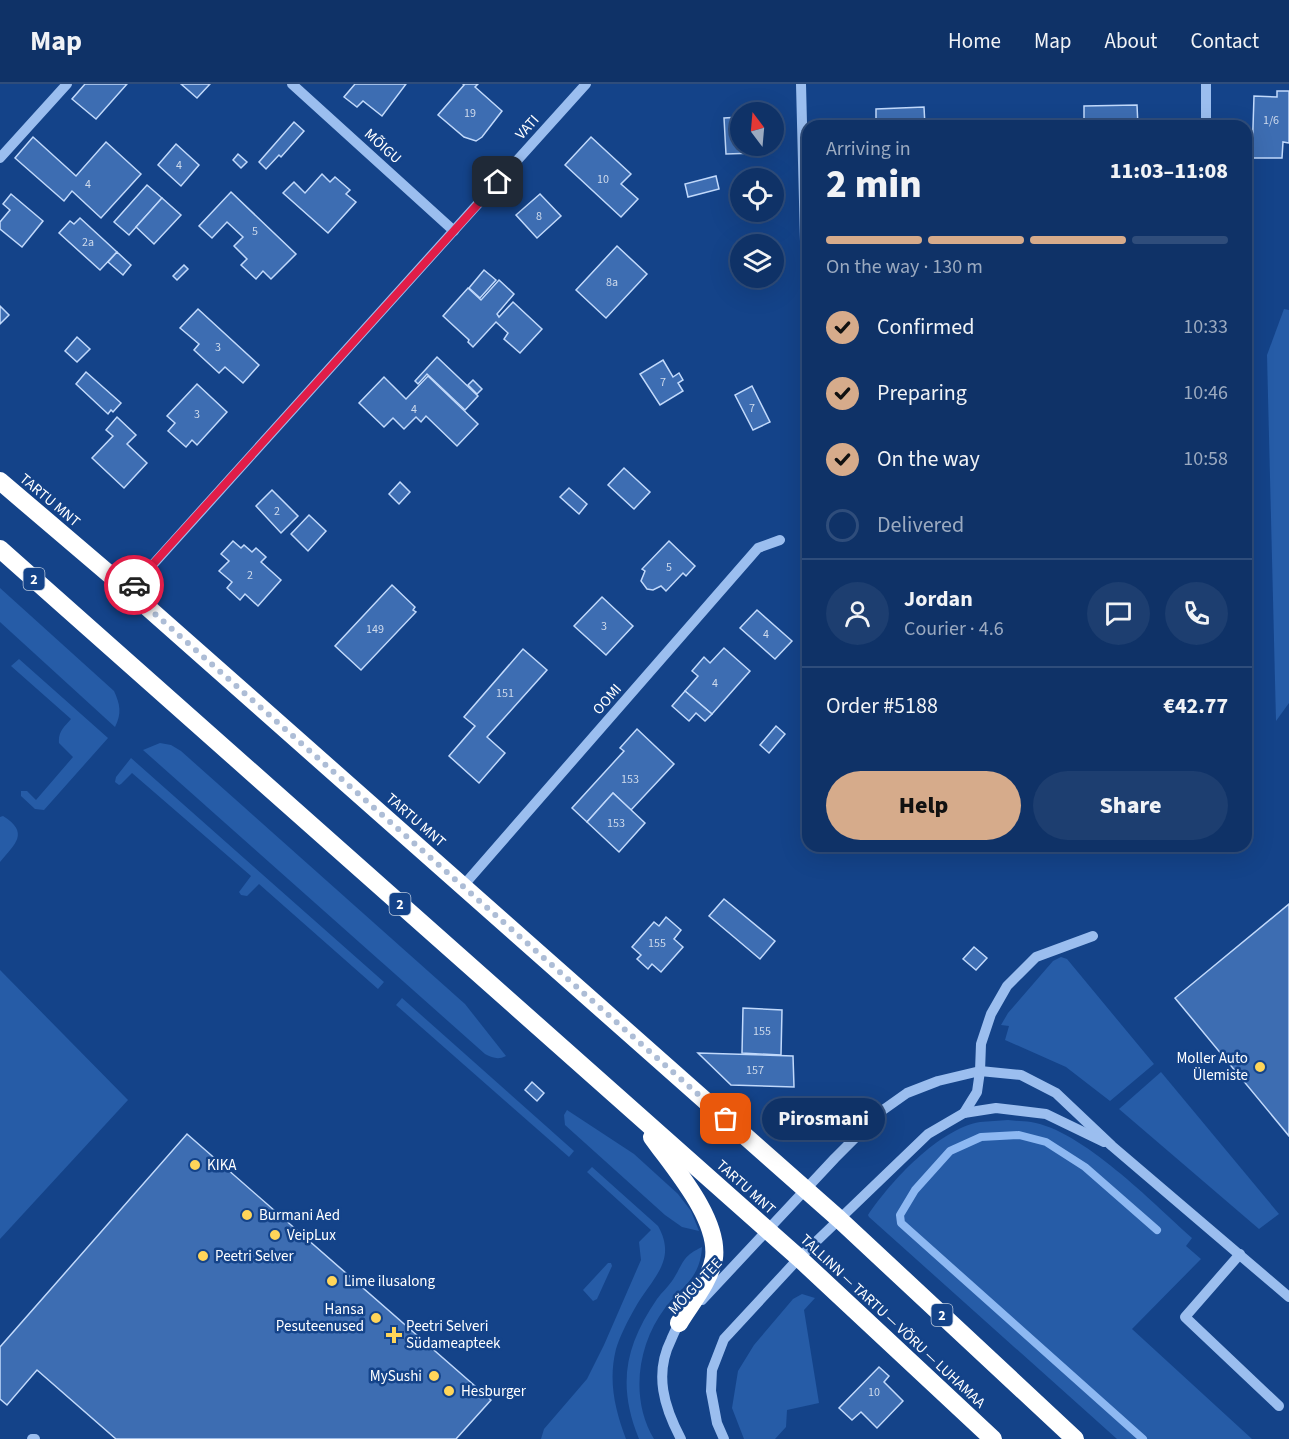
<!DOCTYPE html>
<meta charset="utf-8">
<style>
:root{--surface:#0f3267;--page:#1d3e70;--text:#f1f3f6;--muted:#9baac0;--line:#2f4d7b;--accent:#d6ab8b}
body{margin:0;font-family:"Source Sans 3",sans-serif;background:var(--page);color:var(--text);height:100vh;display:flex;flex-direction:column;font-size:22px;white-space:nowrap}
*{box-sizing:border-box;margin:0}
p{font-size:20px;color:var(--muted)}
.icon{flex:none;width:33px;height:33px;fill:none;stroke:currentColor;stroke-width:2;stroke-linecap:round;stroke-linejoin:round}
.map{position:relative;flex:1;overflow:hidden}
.drawer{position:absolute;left:802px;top:36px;width:450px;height:732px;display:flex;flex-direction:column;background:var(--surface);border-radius:18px;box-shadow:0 6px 24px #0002,0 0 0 2px var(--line)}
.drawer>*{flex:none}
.needle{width:39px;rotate:344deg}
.fabs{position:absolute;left:730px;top:18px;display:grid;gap:12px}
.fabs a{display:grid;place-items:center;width:54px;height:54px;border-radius:50%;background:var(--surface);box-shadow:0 6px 24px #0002,0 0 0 2px var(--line);font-size:30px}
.pin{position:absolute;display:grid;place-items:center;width:51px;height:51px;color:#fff;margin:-26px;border-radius:12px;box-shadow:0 3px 9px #0006}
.courier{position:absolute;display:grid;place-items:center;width:60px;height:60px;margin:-30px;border:4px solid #e11d48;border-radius:50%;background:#fff;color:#222;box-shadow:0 2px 8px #0007}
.bubble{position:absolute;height:42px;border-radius:21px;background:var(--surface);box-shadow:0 6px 24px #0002,0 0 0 2px var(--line);font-size:20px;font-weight:800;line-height:42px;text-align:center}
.summary em{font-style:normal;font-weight:800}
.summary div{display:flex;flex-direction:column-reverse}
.summary{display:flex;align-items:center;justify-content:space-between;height:102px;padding:0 24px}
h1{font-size:39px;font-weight:800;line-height:45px}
.bar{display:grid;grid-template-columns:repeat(4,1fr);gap:9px 6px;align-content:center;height:72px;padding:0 24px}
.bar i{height:8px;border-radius:4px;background:var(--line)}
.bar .selected{background:var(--accent)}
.bar p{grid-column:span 4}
.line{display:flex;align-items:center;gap:15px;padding:0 24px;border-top:2px solid var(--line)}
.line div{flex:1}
.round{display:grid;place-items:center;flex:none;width:63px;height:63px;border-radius:32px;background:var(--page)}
ol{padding:0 24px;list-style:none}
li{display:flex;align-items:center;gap:18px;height:66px}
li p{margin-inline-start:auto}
li .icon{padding:6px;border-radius:50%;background:var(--accent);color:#111;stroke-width:4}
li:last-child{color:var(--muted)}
li i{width:33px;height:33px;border:3px solid var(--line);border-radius:50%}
.button{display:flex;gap:12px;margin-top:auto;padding:12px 24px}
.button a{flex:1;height:69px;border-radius:36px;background:var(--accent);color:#111;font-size:24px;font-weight:800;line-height:69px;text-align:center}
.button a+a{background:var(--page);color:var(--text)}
header{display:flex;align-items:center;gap:36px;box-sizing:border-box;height:84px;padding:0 30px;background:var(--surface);border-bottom:2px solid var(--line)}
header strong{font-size:28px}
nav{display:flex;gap:33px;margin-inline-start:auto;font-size:21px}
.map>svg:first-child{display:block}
.green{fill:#265ca7}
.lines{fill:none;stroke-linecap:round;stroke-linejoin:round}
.stream{stroke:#8db8f2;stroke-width:8}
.building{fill:#3d6db2;stroke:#c1d9fb;stroke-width:1.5}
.minor{stroke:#9bbeef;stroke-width:10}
.highway{stroke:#fff;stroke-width:18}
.done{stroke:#adbdd6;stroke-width:6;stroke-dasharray:0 10.8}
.route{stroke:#e11d48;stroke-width:8}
.poi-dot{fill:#ffd559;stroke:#144389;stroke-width:2}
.labels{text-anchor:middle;stroke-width:5;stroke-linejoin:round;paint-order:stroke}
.number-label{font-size:12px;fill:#cedaec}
.shield{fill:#144389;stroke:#b8c7dc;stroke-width:1.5}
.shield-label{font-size:14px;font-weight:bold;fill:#fff}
.street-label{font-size:15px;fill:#fff;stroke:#144389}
.poi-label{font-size:15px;fill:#fff;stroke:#144389;text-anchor:start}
</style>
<header>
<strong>Map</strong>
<nav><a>Home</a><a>Map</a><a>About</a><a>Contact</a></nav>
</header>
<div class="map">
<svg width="1289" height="1355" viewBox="0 0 1289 1355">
<rect width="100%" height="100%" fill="#144389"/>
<g class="green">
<path d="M1284,225L1289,226V619L1276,637L1267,271Z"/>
<path d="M0,504L114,607C120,620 122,629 115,643L0,538Z"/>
<path d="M19,575L108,654L44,726L35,725L21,712V707H27L36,716L73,673L59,659C58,648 64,643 71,635L11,582Z"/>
<path d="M160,659L171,661L181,667L465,920L506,972C498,976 493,974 485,970L143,666Z"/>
<path d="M131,674L384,898L378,905L259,800L247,812L241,811L239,808L251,792L132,689L121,700L119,701L115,698L116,693Z"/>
<path d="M3,732C30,749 15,760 0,778V733Z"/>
<path d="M1061,873L1067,875L1154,980L1110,1017L1066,983L1005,956L1009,942L1001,941L1008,929L1053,877Z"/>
<path d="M0,886L128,1016L0,1155Z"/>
<path d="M402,914L574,1067L569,1073L396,921Z"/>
<path d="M1161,988L1279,1130L1259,1145L1119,1025Z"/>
<path d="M567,1026L634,1070L678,1110L691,1127L699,1147L682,1143L665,1131L565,1041L564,1031Z"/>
<path d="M1008,1036C1016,1037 1024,1037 1031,1038C1082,1046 1153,1119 1192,1154L1186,1162L1201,1175L1132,1245L1252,1355H1117L869,1133L868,1131C891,1097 939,1045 980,1038C989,1037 999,1037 1008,1036Z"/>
<path d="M592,1083L658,1142C678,1177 651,1195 635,1224C628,1236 620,1252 616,1265C608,1297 615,1326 626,1355H541L544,1345L587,1295L604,1261L641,1176L639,1158L651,1146L587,1088Z"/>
<path d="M702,1163C700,1195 683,1201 665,1224C637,1261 630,1315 654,1355H639C617,1301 625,1262 657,1215C662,1208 668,1203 672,1197C684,1179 681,1173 702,1163Z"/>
<path d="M608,1179H611L612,1182L597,1215L593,1217L583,1206Z"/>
<path d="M802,1210L815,1214L804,1226L819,1319L787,1326L786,1343L775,1355H744L732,1324L738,1287L754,1261L793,1215Z"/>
</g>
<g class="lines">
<path class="stream" d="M1143,1355L901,1139L900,1131L915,1106L950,1067L981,1053L1019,1051L1046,1058L1085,1083L1157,1146"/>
</g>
<g class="building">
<path d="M85,0H127L96,35L72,15Z"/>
<path d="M181,0H210L197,14Z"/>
<path d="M355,0H406L382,32L363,17L357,23L344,13Z"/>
<path d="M463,0H478L475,3L502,27L482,53L476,57L464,53L438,31L464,1Z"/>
<path d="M1277,7H1289V59L1283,58L1282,74H1252L1254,12L1277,13Z"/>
<path d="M1137,21L1138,42H1084V22Z"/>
<path d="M924,23L925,42H876V25Z"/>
<path d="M741,33V62H756V69L726,70L724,34Z"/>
<path d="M294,38L304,47L281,73L279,71L266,85L259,78Z"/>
<path d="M33,53L76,92L106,58L141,90L101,134L72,107L64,117L15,74Z"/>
<path d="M591,53L631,90L621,100L638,115L621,133L565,81Z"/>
<path d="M176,60L199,81L181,102L158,81Z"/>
<path d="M238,70L247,78L241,84L233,76Z"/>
<path d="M322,90L330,98L335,93L350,106L346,110L356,118L328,149L283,109L294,98L305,109Z"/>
<path d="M716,92L719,105L688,113L685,100Z"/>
<path d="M147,101L162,114L129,151L114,138Z"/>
<path d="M231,108L296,170L271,195L263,187L256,195L241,181L247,175L234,162L243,153L227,138L212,154L199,142Z"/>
<path d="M11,110L43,137L22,163L0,145V138L10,126L3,120Z"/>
<path d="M540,110L561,132L537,154L516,131Z"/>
<path d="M162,114L181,131L154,160L136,143Z"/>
<path d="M80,134L117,168L100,186L59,149L70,137L74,140Z"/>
<path d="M617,162L647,190L606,234L576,206Z"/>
<path d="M117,168L131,181L123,191L108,178Z"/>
<path d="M184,181L188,185L177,196L173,192Z"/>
<path d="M484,186L496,196L480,214L469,204Z"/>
<path d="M499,196L514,210L497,230L499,233L513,218L542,245L520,269L504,255L508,249L496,238L473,263L468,258L469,256L443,232L468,204L481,216Z"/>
<path d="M0,222L9,231L0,240Z"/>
<path d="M198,225L259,281L243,299L225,283L219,289L194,266L199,260L180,244Z"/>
<path d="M77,253L90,265L77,278L65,267Z"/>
<path d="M437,273L478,312L465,326L427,290L418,300L415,297Z"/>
<path d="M663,276L673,293L679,289L683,296L678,299L683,307L660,321L640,290Z"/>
<path d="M86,288L121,319L113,328L111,326L108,330L76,300Z"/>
<path d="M428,292L478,340L457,362L426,332L421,338L416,333L404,345L393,334L384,343L359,319L384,293L406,315Z"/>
<path d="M473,296L482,305L477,310L468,301Z"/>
<path d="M197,300L227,328L197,361L192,356L186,363L168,347L175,339L167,332Z"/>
<path d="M752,302L770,338L753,346L735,311Z"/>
<path d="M117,333L136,351L127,360L147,379L124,404L92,374L113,352L106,346Z"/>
<path d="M624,384L650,408L634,425L608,401Z"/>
<path d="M400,398L410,408L399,420L389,410Z"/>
<path d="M569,404L587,420L579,430L560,413Z"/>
<path d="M272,406L298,432L281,449L256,422Z"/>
<path d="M309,431L326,447L308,467L291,450Z"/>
<path d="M233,457L241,464L244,461L252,468L256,464L266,473L261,478L281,496L258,522L245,510L240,516L227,504L232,498L219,487L229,477L221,470Z"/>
<path d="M669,457L695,482L686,492L683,489L666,507L661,502L653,506L647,505L641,497L645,487L642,485Z"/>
<path d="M392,501L415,523L413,526L416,528L361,586L335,562Z"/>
<path d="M602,513L633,542L606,571L574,542Z"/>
<path d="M757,526L792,557L775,575L740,544Z"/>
<path d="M724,564L750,587L712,630L685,607L698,592L692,587L704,573L710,579Z"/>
<path d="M523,565L547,586L487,653L505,669L479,699L449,672L475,642L464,633Z"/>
<path d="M685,607L712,630L705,637L696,629L689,637L672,622Z"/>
<path d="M776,642L785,650L769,669L760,661Z"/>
<path d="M637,645L674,680L631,726L613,709L587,738L572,724L624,667L620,664Z"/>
<path d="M613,709L645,739L619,768L587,738Z"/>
<path d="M724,815L775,857L760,875L709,832Z"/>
<path d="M1289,820V1052L1175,914Z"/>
<path d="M666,833L681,846L674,855L683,863L661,888L652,880L648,885L637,875L641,871L632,863L654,838L659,842Z"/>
<path d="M974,863L987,874L976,886L963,875Z"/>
<path d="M743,924L782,926L781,971L742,969Z"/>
<path d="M698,969L793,972L794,1003L731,1001Z"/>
<path d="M532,998L544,1009L537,1017L525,1006Z"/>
<path d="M187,1050L491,1316L456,1355H116L37,1286L7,1321L0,1315V1263Z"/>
<path d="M879,1283L889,1292L884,1298L903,1317L877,1344L861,1328L852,1336L839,1324Z"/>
</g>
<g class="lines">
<g class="minor">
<path d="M292,0L454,147"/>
<path d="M801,0L808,275"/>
<path d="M1206,0V42"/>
<path d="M0,74L67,0"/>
<path d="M129,507L586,0"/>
<path d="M463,802L758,464L780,456"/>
<path d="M964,1029L977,1008L980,987L981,960L991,930L1007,902L1036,873L1093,852"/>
<path d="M1240,1170L1185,1233L1279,1322"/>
<path d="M702,1216L835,1074L883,1026L907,1009L938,997L980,987L1021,991L1056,1009L1112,1062L1289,1213"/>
<path d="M32,1355H35"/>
<path d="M681,1355C664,1323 654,1290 671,1256C674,1249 677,1241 682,1236"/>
<path d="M724,1355L717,1339L711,1307L712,1286L724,1255L799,1174L928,1050L964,1029L996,1024L1046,1030L1104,1058"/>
</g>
<g class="highway">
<path d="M0,397L129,507L839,1135L1075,1355"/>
<path d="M0,465L799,1174L993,1355"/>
<path d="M652,1053C673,1083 719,1134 714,1174C710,1197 691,1219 679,1239"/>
</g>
</g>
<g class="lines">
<path class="done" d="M134,501L129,507L726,1035"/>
<path class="route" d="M134,501L498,98"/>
</g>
<g class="poi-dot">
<circle cx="1260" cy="983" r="6"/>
<circle cx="195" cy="1081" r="6"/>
<circle cx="247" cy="1131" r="6"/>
<circle cx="275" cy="1151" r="6"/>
<circle cx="203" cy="1172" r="6"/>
<circle cx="332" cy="1197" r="6"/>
<circle cx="376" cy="1234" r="6"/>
<path d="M391 1242h6v6h6v6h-6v6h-6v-6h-6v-6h6z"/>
<circle cx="434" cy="1292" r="6"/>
<circle cx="449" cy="1307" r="6"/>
</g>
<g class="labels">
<g class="number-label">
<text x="470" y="33">19</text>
<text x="1271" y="40">1/6</text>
<text x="179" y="85">4</text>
<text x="603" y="99">10</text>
<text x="88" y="104">4</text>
<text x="539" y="136">8</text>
<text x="255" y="151">5</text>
<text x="88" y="162">2a</text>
<text x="612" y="202">8a</text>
<text x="218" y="267">3</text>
<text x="663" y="302">7</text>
<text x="752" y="328">7</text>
<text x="414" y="329">4</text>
<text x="197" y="334">3</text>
<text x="277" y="431">2</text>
<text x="669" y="487">5</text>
<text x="250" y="495">2</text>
<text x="604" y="546">3</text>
<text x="375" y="549">149</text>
<text x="766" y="554">4</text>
<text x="715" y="603">4</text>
<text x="505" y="613">151</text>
<text x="630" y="699">153</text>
<text x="616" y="743">153</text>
<text x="657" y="863">155</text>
<text x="762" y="951">155</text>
<text x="755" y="990">157</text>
<text x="874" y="1312">10</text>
</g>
<g class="shield">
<rect x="23.5" y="484" width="21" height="22" rx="4.5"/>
<rect x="389.5" y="809" width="21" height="22" rx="4.5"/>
<rect x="931.5" y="1220" width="21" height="22" rx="4.5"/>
</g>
<g class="shield-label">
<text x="34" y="500">2</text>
<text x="400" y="825">2</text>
<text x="942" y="1236">2</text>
</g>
<g class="street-label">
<text transform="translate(527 43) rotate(-48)" y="5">VATI</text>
<text transform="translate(383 62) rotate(42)" y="5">MÕIGU</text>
<text transform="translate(50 416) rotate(40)" y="5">TARTU MNT</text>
<text transform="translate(607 615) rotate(-49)" y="5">OOMI</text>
<text transform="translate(416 736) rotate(41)" y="5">TARTU MNT</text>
<text transform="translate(746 1103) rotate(42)" y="5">TARTU MNT</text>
<text transform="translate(695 1202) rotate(-47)" y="5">MÕIGU TEE</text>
<text transform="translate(893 1237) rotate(43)" y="5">TALLINN — TARTU — VÕRU — LUHAMAA</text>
</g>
<g class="poi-label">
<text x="1248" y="979" text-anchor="end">Moller Auto<tspan x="1248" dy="17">Ülemiste</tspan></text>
<text x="207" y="1086">KIKA</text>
<text x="259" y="1136">Burmani Aed</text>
<text x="287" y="1156">VeipLux</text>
<text x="215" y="1177">Peetri Selver</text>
<text x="344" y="1202">Lime ilusalong</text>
<text x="364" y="1230" text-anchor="end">Hansa<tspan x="364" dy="17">Pesuteenused</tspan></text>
<text x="406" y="1247">Peetri Selveri<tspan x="406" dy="17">Südameapteek</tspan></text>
<text x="422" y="1297" text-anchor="end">MySushi</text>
<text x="461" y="1312">Hesburger</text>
</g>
</g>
</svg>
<div class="fabs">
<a><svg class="needle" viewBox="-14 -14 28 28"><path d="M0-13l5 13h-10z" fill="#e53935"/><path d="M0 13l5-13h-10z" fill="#9baac0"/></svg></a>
<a><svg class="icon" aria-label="locate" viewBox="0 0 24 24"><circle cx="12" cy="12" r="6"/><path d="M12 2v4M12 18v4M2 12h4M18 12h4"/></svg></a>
<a><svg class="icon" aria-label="layers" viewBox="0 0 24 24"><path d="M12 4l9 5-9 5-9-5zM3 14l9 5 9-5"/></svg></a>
</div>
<div class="pin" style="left:726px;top:1035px;background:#ea580c"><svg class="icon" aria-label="bag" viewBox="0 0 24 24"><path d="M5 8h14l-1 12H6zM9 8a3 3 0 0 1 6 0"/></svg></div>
<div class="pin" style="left:498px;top:98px;background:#1f2937"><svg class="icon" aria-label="home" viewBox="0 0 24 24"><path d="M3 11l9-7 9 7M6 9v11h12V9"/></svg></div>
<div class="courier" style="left:134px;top:501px"><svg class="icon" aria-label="car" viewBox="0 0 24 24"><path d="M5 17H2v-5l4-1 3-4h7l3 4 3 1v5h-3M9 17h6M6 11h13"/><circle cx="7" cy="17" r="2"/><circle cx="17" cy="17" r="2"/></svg></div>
<div class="bubble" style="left:762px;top:1014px;width:123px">Pirosmani</div>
<section class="drawer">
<div class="summary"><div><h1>2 min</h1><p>Arriving in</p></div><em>11:03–11:08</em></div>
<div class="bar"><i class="selected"></i><i class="selected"></i><i class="selected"></i><i></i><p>On the way · 130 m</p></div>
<ol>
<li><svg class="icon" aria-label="check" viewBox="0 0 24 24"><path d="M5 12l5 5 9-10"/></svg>Confirmed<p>10:33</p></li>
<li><svg class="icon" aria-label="check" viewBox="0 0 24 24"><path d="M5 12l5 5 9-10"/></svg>Preparing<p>10:46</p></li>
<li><svg class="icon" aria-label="check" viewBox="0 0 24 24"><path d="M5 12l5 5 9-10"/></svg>On the way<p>10:58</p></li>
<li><i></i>Delivered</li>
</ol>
<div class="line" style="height:108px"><a class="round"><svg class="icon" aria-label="person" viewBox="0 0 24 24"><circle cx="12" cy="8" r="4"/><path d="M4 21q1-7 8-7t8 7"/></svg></a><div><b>Jordan</b><p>Courier · 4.6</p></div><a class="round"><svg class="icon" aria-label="chat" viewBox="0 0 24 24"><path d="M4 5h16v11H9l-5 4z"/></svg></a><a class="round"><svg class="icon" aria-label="phone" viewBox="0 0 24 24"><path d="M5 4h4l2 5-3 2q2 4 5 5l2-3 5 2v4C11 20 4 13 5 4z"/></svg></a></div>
<div class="line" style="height:78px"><div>Order #5188</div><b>€42.77</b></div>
<div class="button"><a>Help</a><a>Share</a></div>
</section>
</div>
